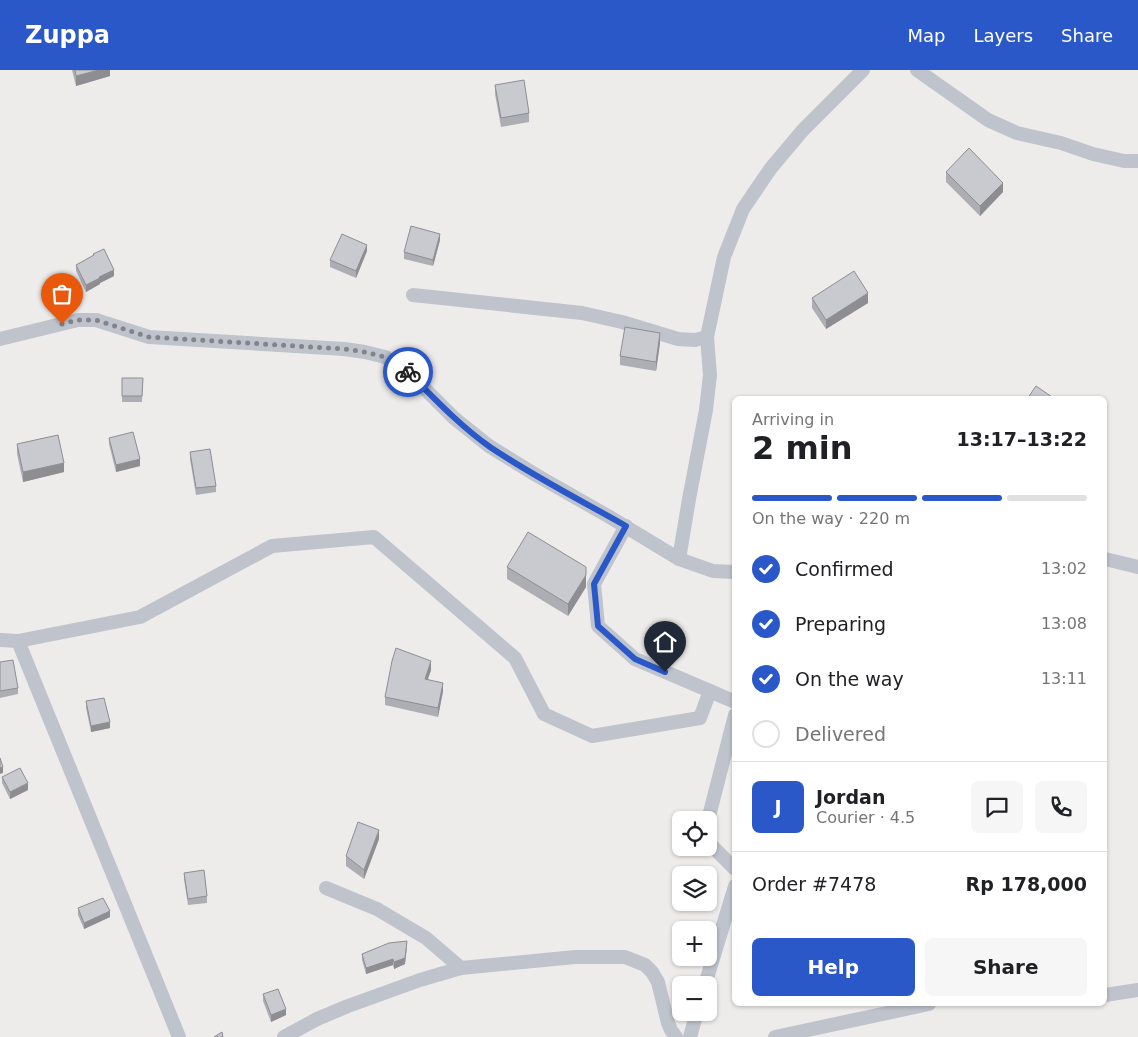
<!DOCTYPE html>
<meta charset="utf-8">
<style>
:root{--surface:#fff;--page:#f6f6f6;--text:#202124;--muted:#757577;--line:#e0e0e0;--accent:#2b58c8}
body{margin:0;font-family:"DejaVu Sans",sans-serif;background:var(--page);color:var(--text);height:100vh;display:flex;flex-direction:column;font-size:19px;white-space:nowrap}
*{box-sizing:border-box;margin:0}
p{font-size:16px;color:var(--muted)}
.icon{flex:none;width:28px;height:28px;fill:none;stroke:currentColor;stroke-width:2;stroke-linecap:round;stroke-linejoin:round}
.map{position:relative;flex:1;overflow:hidden}
.sheet{position:absolute;left:732px;top:326px;width:375px;height:610px;display:flex;flex-direction:column;background:var(--surface);border-radius:8px;box-shadow:0 1px 4px #0004}
.sheet>*{flex:none}
.buttons{position:absolute;left:672px;top:741px;display:grid;gap:10px}
.buttons a{display:grid;place-items:center;width:45px;height:45px;border-radius:8px;background:var(--surface);box-shadow:0 1px 4px #0004;font-size:25px}
.pin{position:absolute;display:grid;place-items:center;width:42px;height:42px;color:#fff;margin:-51px -21px;border-radius:50% 50% 50% 0;rotate:-45deg;box-shadow:0 0 5px #0007}
.pin .icon{rotate:45deg}
.courier{position:absolute;display:grid;place-items:center;width:50px;height:50px;margin:-25px;border:4px solid #2b58c8;border-radius:50%;background:#fff;color:#222;box-shadow:0 1px 6px #0007}
.headline em{font-style:normal;font-weight:800}
.headline div{display:flex;flex-direction:column-reverse}
.headline{display:flex;align-items:center;justify-content:space-between;height:85px;padding:0 20px}
h1{font-size:32px;font-weight:800;line-height:38px}
.bar{display:grid;grid-template-columns:repeat(4,1fr);gap:8px 5px;align-content:center;height:60px;padding:0 20px}
.bar i{height:6px;border-radius:4px;background:var(--line)}
.bar .on{background:var(--accent)}
.bar p{grid-column:span 4}
.line{display:flex;align-items:center;gap:12px;padding:0 20px;border-top:1px solid var(--line)}
.line div{flex:1}
.round{display:grid;place-items:center;flex:none;width:52px;height:52px;border-radius:8px;background:var(--page)}
ol{padding:0 20px;list-style:none}
li{display:flex;align-items:center;gap:15px;height:55px}
li p{margin-inline-start:auto}
li .icon{padding:5px;border-radius:50%;background:var(--accent);color:#fff;stroke-width:4}
li:last-child{color:var(--muted)}
li i{width:28px;height:28px;border:2px solid var(--line);border-radius:50%}
.action{display:flex;gap:10px;margin-top:auto;padding:10px 20px}
.action a{flex:1;height:58px;border-radius:8px;background:var(--accent);color:#fff;font-size:20px;font-weight:800;line-height:58px;text-align:center}
.action a+a{background:var(--page);color:var(--text)}
header{display:flex;align-items:center;gap:30px;box-sizing:border-box;height:70px;padding:0 25px;background:var(--accent);color:#fff}
header strong{font-size:24px}
nav{display:flex;gap:28px;margin-inline-start:auto;font-size:18px}
.map>svg:first-child{display:block}
.lines{fill:none;stroke-linecap:round;stroke-linejoin:round}
.street{stroke:#bec3cc;stroke-width:14}
.wall{fill:#adaeb3}
.shaded-wall{fill:#8d8d92}
.building{fill:#c9cad0;stroke:#8d8d92}
.done{stroke:#81848a;stroke-width:5;stroke-dasharray:0 9}
.route{stroke:#2b58c8;stroke-width:6}
</style>
<header>
<strong>Zuppa</strong>
<nav><a>Map</a><a>Layers</a><a>Share</a></nav>
</header>
<div class="map">
<svg width="1138" height="967" viewBox="0 0 1138 967">
<rect width="100%" height="100%" fill="#eeeceb"/>
<g class="lines">
<g class="street">
<path d="M917,0L988,50L1017,63L1061,73L1093,84L1124,91H1138"/>
<path d="M413,225L582,243L622,252L678,269L695,270L707,267L724,187L743,139L771,98L803,60L863,0"/>
<path d="M0,269L78,250H96L149,267L344,279L365,282L385,287L407,301L454,348L489,376L536,405L608,446L679,489L713,501L735,502"/>
<path d="M679,489L689,429L706,340L710,305L707,267"/>
<path d="M1105,489L1138,497"/>
<path d="M0,570L18,571L140,547L272,476L374,467L515,588L544,644L592,666L700,648L710,621L635,589L598,556L594,514L626,456"/>
<path d="M18,571L179,967"/>
<path d="M710,621L735,632"/>
<path d="M708,750L735,645"/>
<path d="M709,773L735,799"/>
<path d="M326,818L377,839L426,868L461,898"/>
<path d="M705,915L735,816"/>
<path d="M1105,925L1138,920"/>
<path d="M284,967L317,949L348,936L420,910L461,898L575,887H625L645,895L652,902L658,912L668,953L671,960L676,967"/>
<path d="M690,967L697,942"/>
<path d="M775,967L929,934"/>
</g>
</g>
<g class="wall">
<path d="M72,0H110V6L76,16Z"/>
<path d="M495,15L529,43V52L501,57L495,24Z"/>
<path d="M946,102L1003,122L980,146L946,112Z"/>
<path d="M440,170L433,196L404,189V182Z"/>
<path d="M367,181L356,208L330,197V190Z"/>
<path d="M93,184L114,206L100,213V214L86,222L76,201V195L93,186Z"/>
<path d="M812,228L868,233L826,259L812,238Z"/>
<path d="M660,273L656,301L620,295V286Z"/>
<path d="M122,308H143L142,332H122Z"/>
<path d="M109,368L140,396L116,402L109,374Z"/>
<path d="M17,374L64,402L23,412L17,384Z"/>
<path d="M190,382L216,416V422L196,425L190,389Z"/>
<path d="M507,497L586,510V517L568,546L507,509Z"/>
<path d="M0,592L18,618V624L0,628Z"/>
<path d="M431,600L428,609L443,621L438,647L385,635V627Z"/>
<path d="M86,631L110,658L91,662L86,638Z"/>
<path d="M2,707L28,720L10,729L2,713Z"/>
<path d="M379,769L364,809L346,796V786Z"/>
<path d="M184,803L207,826V833L188,835L184,809Z"/>
<path d="M78,838L110,847L84,859L78,845Z"/>
<path d="M407,878L405,894L394,899L393,895L366,904L362,890V884Z"/>
<path d="M263,924L286,945L271,952L263,931Z"/>
</g>
<g class="shaded-wall">
<path d="M99,0H110V6L76,16V6Z"/>
<path d="M1003,113V122L980,146V136Z"/>
<path d="M440,164V170L433,196V190Z"/>
<path d="M367,175V181L356,208V201Z"/>
<path d="M114,200V206L100,213V214L86,222V215L99,207Z"/>
<path d="M868,223V233L826,259V250Z"/>
<path d="M660,263V273L656,301V292Z"/>
<path d="M140,389V396L116,402V395Z"/>
<path d="M64,393V402L23,412V402Z"/>
<path d="M586,497V517L568,546V534Z"/>
<path d="M431,591V600L425,617V609Z"/>
<path d="M443,613V621L438,647V638Z"/>
<path d="M110,652V658L91,662V656Z"/>
<path d="M3,697V703L0,704V698Z"/>
<path d="M28,713V720L10,729V722Z"/>
<path d="M379,760V769L364,809V800Z"/>
<path d="M110,841V847L84,859V853Z"/>
<path d="M407,871L405,894L394,899V892Z"/>
<path d="M393,889V895L366,904V898Z"/>
<path d="M286,939V945L271,952V945Z"/>
</g>
<g class="building">
<path d="M75,0H99L76,6Z"/>
<path d="M524,10L529,43L501,48L495,15Z"/>
<path d="M969,78L1003,113L980,136L946,102Z"/>
<path d="M411,156L440,164L433,190L404,182Z"/>
<path d="M342,164L367,175L356,201L330,190Z"/>
<path d="M104,179L114,200L99,207L100,208L86,215L76,195L94,185L93,184Z"/>
<path d="M854,201L868,223L826,250L812,228Z"/>
<path d="M625,257L660,263L656,292L620,286Z"/>
<path d="M122,308H143L142,326H122Z"/>
<path d="M1036,316L1055,329H1027Z"/>
<path d="M133,362L140,389L116,395L109,368Z"/>
<path d="M58,365L64,393L23,402L17,374Z"/>
<path d="M210,379L216,416L196,418L190,382Z"/>
<path d="M528,462L586,497V505L568,534L507,497Z"/>
<path d="M396,578L431,591L425,609L443,613L438,638L385,627L392,591Z"/>
<path d="M13,590L18,618L0,621V592Z"/>
<path d="M104,628L110,652L91,656L86,631Z"/>
<path d="M0,688L3,697L0,698Z"/>
<path d="M20,698L28,713L10,722L2,707Z"/>
<path d="M358,752L379,760L364,800L346,786Z"/>
<path d="M204,800L207,826L188,829L184,803Z"/>
<path d="M103,828L110,841L84,853L78,838Z"/>
<path d="M407,871L405,888L394,892L393,889L366,898L362,884L389,873Z"/>
<path d="M278,919L286,939L271,945L263,924Z"/>
<path d="M222,962L223,967H214Z"/>
</g>
<g class="lines">
<path class="done" d="M62,254L78,250H96L149,267L344,279L365,282L385,287L408,302"/>
<path class="route" d="M408,302C434,328 459,355 490,377C533,406 580,430 626,456L594,514L598,556L635,589L665,602"/>
</g>
</svg>
<div class="buttons">
<a><svg class="icon" aria-label="locate" viewBox="0 0 24 24"><circle cx="12" cy="12" r="6"/><path d="M12 2v4M12 18v4M2 12h4M18 12h4"/></svg></a>
<a><svg class="icon" aria-label="layers" viewBox="0 0 24 24"><path d="M12 4l9 5-9 5-9-5zM3 14l9 5 9-5"/></svg></a>
<a>+</a>
<a>−</a>
</div>
<div class="pin" style="left:62px;top:254px;background:#ea580c"><svg class="icon" aria-label="bag" viewBox="0 0 24 24"><path d="M5 8h14l-1 12H6zM9 8a3 3 0 0 1 6 0"/></svg></div>
<div class="pin" style="left:665px;top:602px;background:#1f2937"><svg class="icon" aria-label="home" viewBox="0 0 24 24"><path d="M3 11l9-7 9 7M6 9v11h12V9"/></svg></div>
<div class="courier" style="left:408px;top:302px"><svg class="icon" aria-label="bike" viewBox="0 0 24 24"><circle cx="6" cy="16" r="4"/><circle cx="18" cy="16" r="4"/><path d="M6 16l4-8h5l3 8M10 8l3 8H6M13 5h3"/></svg></div>
<section class="sheet">
<div class="headline"><div><h1>2 min</h1><p>Arriving in</p></div><em>13:17–13:22</em></div>
<div class="bar"><i class="on"></i><i class="on"></i><i class="on"></i><i></i><p>On the way · 220 m</p></div>
<ol>
<li><svg class="icon" aria-label="check" viewBox="0 0 24 24"><path d="M5 12l5 5 9-10"/></svg>Confirmed<p>13:02</p></li>
<li><svg class="icon" aria-label="check" viewBox="0 0 24 24"><path d="M5 12l5 5 9-10"/></svg>Preparing<p>13:08</p></li>
<li><svg class="icon" aria-label="check" viewBox="0 0 24 24"><path d="M5 12l5 5 9-10"/></svg>On the way<p>13:11</p></li>
<li><i></i>Delivered</li>
</ol>
<div class="line" style="height:90px"><b class="round" style="background:var(--accent);color:#fff">J</b><div><b>Jordan</b><p>Courier · 4.5</p></div><a class="round"><svg class="icon" aria-label="chat" viewBox="0 0 24 24"><path d="M4 5h16v11H9l-5 4z"/></svg></a><a class="round"><svg class="icon" aria-label="phone" viewBox="0 0 24 24"><path d="M5 4h4l2 5-3 2q2 4 5 5l2-3 5 2v4C11 20 4 13 5 4z"/></svg></a></div>
<div class="line" style="height:65px"><div>Order #7478</div><b>Rp 178,000</b></div>
<div class="action"><a>Help</a><a>Share</a></div>
</section>
</div>
